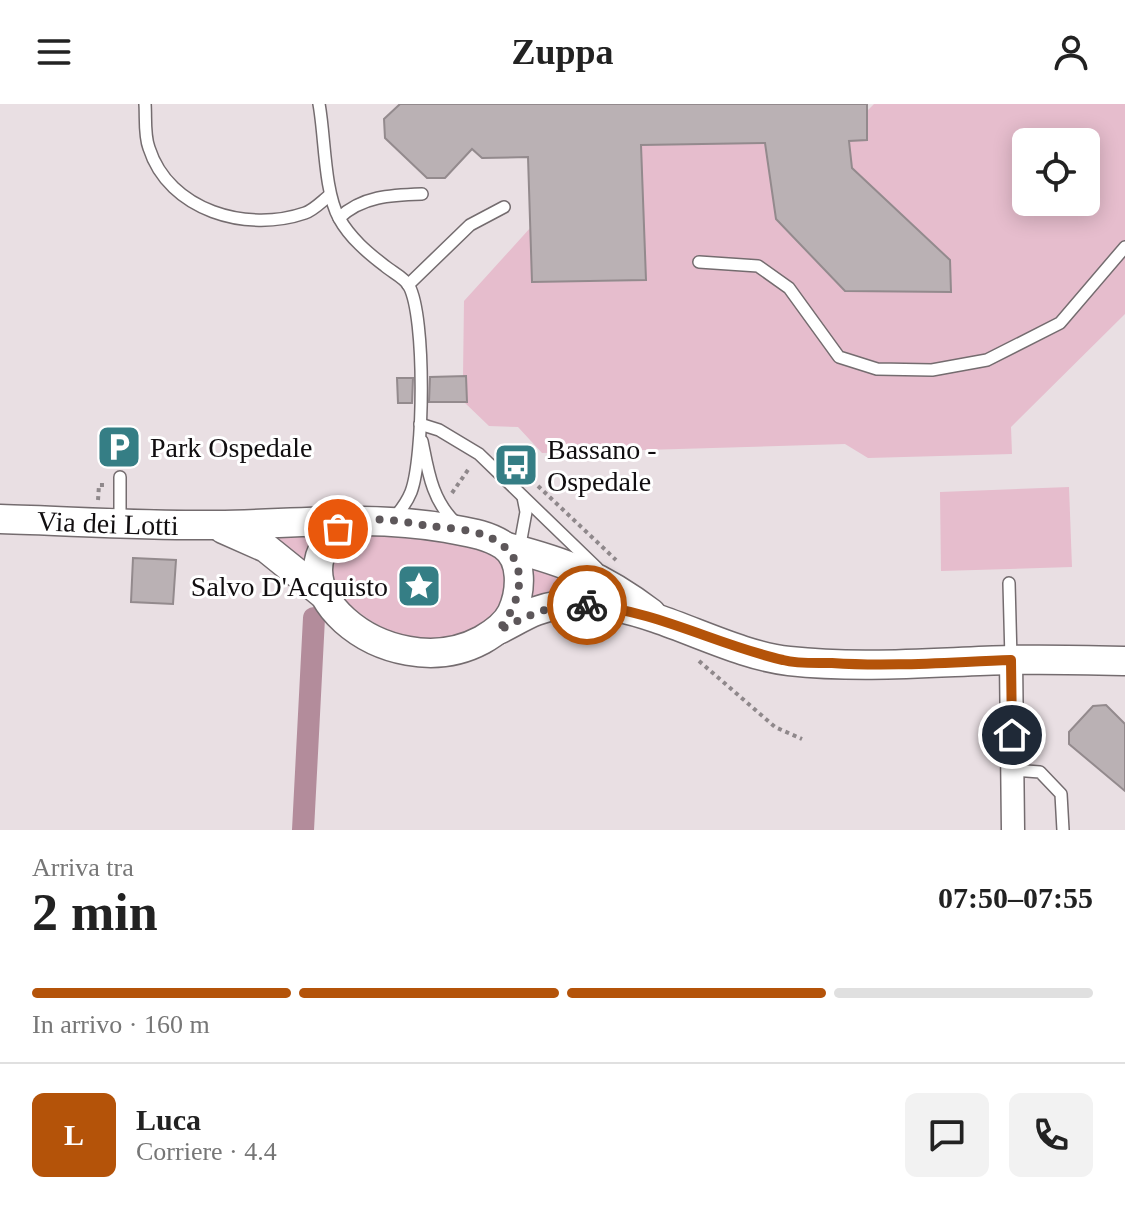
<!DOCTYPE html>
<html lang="it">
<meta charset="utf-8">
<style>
:root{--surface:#fff;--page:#f2f2f2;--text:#222;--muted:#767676;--line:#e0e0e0;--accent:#b45309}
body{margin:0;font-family:Georgia,serif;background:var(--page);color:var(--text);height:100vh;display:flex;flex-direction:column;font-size:30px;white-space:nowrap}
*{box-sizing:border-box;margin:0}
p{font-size:26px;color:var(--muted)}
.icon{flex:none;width:44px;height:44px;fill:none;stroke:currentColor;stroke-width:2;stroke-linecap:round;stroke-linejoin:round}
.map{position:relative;height:726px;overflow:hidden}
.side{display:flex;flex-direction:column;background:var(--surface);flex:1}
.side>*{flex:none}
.fabs{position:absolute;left:1012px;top:24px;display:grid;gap:16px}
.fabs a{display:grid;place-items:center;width:88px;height:88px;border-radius:12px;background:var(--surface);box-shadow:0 4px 20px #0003;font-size:40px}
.pin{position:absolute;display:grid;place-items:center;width:68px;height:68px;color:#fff;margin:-34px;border:4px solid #fff;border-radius:50%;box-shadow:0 2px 8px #0007}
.courier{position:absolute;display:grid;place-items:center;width:80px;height:80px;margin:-40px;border:6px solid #b45309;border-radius:50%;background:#fff;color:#222;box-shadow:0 2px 10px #0007}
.overview em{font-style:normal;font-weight:700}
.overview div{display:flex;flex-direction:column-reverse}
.overview{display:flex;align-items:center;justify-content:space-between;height:136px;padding:0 32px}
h1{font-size:52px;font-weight:700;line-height:60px}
.bar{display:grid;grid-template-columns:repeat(4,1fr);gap:12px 8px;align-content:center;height:96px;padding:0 32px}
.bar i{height:10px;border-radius:6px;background:var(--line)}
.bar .active{background:var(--accent)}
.bar p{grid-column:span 4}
.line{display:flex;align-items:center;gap:20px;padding:0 32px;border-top:2px solid var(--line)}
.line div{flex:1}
.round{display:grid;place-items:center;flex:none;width:84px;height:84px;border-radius:12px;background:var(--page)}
header{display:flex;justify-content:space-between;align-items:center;height:104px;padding:0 32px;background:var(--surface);font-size:36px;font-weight:700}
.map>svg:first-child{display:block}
.green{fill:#e6bdcd;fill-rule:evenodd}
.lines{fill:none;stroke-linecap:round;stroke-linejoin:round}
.canal{stroke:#b38c9b;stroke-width:22}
.building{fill:#bab1b4;stroke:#938a8d;stroke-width:2}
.service-casing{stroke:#746c6f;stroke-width:14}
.minor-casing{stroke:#746c6f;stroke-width:25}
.tertiary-casing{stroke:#746c6f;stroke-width:31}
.path{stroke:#8f888b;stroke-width:4;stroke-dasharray:4 4;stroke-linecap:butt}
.service{stroke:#fff;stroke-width:11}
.minor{stroke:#fff;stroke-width:22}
.tertiary{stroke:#fff;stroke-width:28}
.done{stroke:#5d575a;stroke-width:8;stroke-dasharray:0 14.4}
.route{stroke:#b45309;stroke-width:10}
.labels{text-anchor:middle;stroke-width:6;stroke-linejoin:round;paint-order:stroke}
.poi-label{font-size:28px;fill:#110e10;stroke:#fff;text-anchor:start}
.street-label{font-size:28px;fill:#110e10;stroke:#fff}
</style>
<header><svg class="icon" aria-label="menu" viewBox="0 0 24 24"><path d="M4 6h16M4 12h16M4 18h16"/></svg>Zuppa<svg class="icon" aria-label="person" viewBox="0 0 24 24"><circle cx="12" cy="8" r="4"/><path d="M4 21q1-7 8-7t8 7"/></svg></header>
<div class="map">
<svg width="1125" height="726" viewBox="0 0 1125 726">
<rect width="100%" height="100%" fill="#e9dfe3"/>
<g class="green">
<path d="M874,0H1125V210L1011,323L1012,350L868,354L845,340L542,349L518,323L489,322L464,298L467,295L466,275L463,272L464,197L531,123L532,176L535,178L642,177L645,174L641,41L765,39L845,187L950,188V156L852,64L849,37L867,34V7ZM1026,38H1086V98H1026Z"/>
<path d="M1069,383L1072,463L941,467L940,388Z"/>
<path d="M366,425L476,442L496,452L508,469C506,478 506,490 503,499C500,507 492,512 486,517C442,547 393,537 355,505C345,497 331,483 332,470C332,460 337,449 340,440Z"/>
<path d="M278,426L322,428L311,467L272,435Z"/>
<path d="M531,460L602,486L527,502Z"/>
</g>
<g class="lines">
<path class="canal" d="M303,726L314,514"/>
</g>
<g class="building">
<path d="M400,0H867V36L849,37L852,64L950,156L951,188L845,187L776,115L765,39L641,41L646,176L532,178L528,53L482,54L472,45L445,74H427L385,34L384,15Z"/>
<path d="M466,272L467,298H429L430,273Z"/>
<path d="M397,274H413L412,299H398Z"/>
<path d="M133,454L176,456L173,500L131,498Z"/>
<path d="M1106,601L1125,620V687L1069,640V628L1093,602Z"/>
</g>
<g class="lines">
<g class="service-casing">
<g id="service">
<path d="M145,0C146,13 144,31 149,44C169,107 247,129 305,109C314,106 322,97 330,91"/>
<path d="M319,0C325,32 324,87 339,114C350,134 368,149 385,162C392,168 405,174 409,182C426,213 424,354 411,388C407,398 401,406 394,414"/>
<path d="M339,114C362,92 391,91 422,90"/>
<path d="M699,158L758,162L789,184L839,253L877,265L932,266L987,256L1060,219L1125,143"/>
<path d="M408,181L470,121L504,103"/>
<path d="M420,320L439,326L479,350L597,464"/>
<path d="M422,337C428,367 432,397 456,419"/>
<path d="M120,418V373"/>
<path d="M519,446L526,408L523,393"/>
<path d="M1009,479L1011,555"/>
<path d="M1013,666L1040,668L1061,690L1063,726"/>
</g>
</g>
<g class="minor-casing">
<path id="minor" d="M1011,556L1013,726"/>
</g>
<g class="tertiary-casing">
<g id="tertiary">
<path id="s1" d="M0,415C72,417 145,422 217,421C294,420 370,411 446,424C467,428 486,430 503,441C524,455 521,488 512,508C506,521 494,529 482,536C387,587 254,473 353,416"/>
<path d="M223,425L266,444L323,490"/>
<path d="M507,443C566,458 602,472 651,509"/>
<path d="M498,526C511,520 523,512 536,507C620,476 708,548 789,557C862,565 936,558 1009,556C1048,555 1086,556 1125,557"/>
</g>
</g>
<g class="path">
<path d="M538,382L616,456"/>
<path d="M452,389L470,363"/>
<path d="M98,396L99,381H107"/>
<path d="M699,557L775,623L802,635"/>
</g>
<use href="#service" class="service"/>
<use href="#minor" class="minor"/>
<use href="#tertiary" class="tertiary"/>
</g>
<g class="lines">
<path class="done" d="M338,425C365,409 399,417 429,422C447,424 468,425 484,431C532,449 525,494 498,527C528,511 553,499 587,501"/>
<path class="route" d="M587,501C655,506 717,541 783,556C798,560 816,559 832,559C891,563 951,558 1011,556L1012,631"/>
</g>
<defs>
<g id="parking-square" transform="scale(2.3)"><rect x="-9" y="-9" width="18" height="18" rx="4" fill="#357e85" stroke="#fff"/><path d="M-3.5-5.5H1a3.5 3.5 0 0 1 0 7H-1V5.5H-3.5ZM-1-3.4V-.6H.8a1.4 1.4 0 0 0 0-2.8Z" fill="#fff"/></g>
<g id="bus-square" transform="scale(2.3)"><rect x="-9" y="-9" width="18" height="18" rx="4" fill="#357e85" stroke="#fff"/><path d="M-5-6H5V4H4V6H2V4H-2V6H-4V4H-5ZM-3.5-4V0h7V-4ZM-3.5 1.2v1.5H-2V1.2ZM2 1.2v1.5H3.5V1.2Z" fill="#fff"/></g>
<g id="sight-square" transform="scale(2.3)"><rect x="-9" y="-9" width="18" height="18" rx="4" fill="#357e85" stroke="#fff"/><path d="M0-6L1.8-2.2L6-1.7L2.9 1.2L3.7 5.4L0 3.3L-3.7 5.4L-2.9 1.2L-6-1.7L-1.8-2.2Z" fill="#fff"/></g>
</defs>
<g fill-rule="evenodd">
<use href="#parking-square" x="119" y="343"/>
<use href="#bus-square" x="516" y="361"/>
<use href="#sight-square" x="419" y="482"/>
</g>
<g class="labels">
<g class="poi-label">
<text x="150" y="353">Park Ospedale</text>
<text x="547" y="355">Bassano -<tspan x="547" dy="32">Ospedale</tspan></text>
<text x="388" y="492" text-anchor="end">Salvo D'Acquisto</text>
</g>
<g class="street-label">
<text dy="10" stroke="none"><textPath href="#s1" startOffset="108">Via dei Lotti</textPath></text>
</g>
</g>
</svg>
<div class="fabs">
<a><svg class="icon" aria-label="locate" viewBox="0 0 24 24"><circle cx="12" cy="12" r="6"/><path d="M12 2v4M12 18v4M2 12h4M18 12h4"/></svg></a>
</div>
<div class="pin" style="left:338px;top:425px;background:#ea580c"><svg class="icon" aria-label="bag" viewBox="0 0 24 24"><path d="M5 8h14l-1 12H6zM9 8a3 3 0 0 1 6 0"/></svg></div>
<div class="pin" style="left:1012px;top:631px;background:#1f2937"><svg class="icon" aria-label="home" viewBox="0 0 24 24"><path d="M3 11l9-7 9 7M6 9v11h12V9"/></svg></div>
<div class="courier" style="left:587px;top:501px"><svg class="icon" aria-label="bike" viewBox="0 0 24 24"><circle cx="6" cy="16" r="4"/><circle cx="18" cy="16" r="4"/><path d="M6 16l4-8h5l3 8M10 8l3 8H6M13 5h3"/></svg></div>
</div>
<section class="side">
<div class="overview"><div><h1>2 min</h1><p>Arriva tra</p></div><em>07:50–07:55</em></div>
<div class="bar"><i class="active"></i><i class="active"></i><i class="active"></i><i></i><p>In arrivo · 160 m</p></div>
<div class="line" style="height:144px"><b class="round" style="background:var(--accent);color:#fff">L</b><div><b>Luca</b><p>Corriere · 4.4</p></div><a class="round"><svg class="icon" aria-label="chat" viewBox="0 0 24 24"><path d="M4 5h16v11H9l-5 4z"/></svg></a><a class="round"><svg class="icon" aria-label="phone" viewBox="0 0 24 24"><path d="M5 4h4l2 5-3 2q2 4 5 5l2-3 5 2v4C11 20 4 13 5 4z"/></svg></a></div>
</section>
